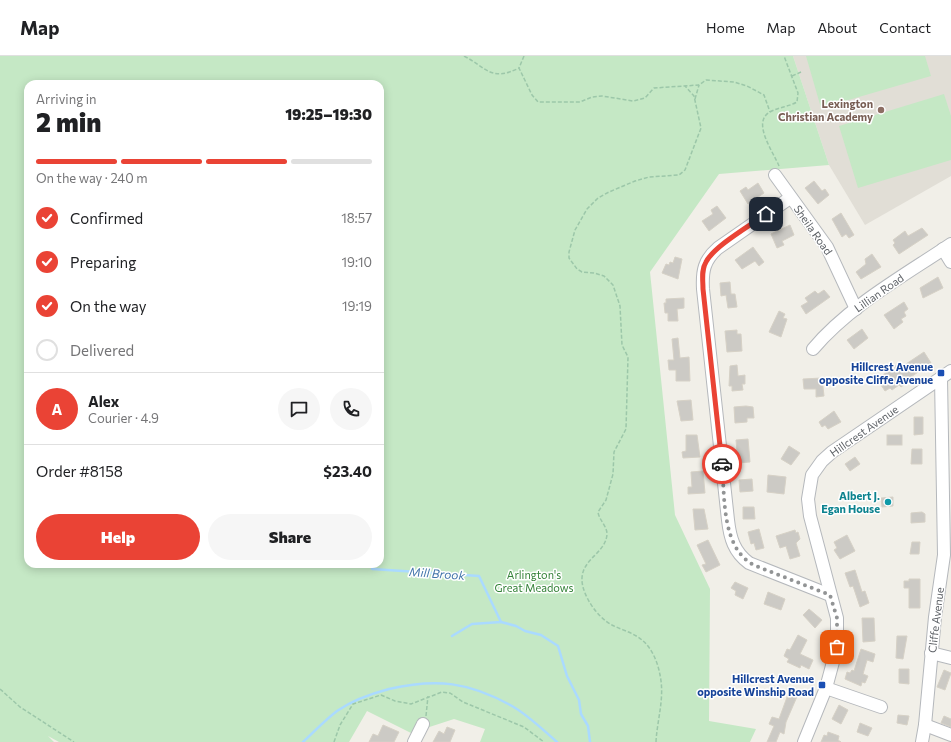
<!DOCTYPE html>
<meta charset="utf-8">
<style>
:root{--surface:#fff;--page:#f6f6f6;--text:#202124;--muted:#757577;--line:#e0e0e0;--accent:#ea4335}
body{margin:0;font-family:Commissioner,sans-serif;background:var(--page);color:var(--text);height:100vh;display:flex;flex-direction:column;font-size:15px;white-space:nowrap}
*{box-sizing:border-box;margin:0}
p{font-size:13px;color:var(--muted)}
.icon{flex:none;width:22px;height:22px;fill:none;stroke:currentColor;stroke-width:2;stroke-linecap:round;stroke-linejoin:round}
.map{position:relative;flex:1;overflow:hidden}
.panel{position:absolute;left:24px;top:24px;width:360px;height:488px;display:flex;flex-direction:column;background:var(--surface);border-radius:12px;box-shadow:0 2px 10px #0003}
.panel>*{flex:none}
.pin{position:absolute;display:grid;place-items:center;width:34px;height:34px;color:#fff;margin:-17px;border-radius:8px;box-shadow:0 2px 6px #0006}
.courier{position:absolute;display:grid;place-items:center;width:40px;height:40px;margin:-20px;border:3px solid #ea4335;border-radius:50%;background:#fff;color:#222;box-shadow:0 1px 5px #0007}
.overview em{font-style:normal;font-weight:800}
.overview div{display:flex;flex-direction:column-reverse}
.overview{display:flex;align-items:center;justify-content:space-between;height:68px;padding:0 12px}
h1{font-size:26px;font-weight:800;line-height:30px}
.bar{display:grid;grid-template-columns:repeat(4,1fr);gap:6px 4px;align-content:center;height:48px;padding:0 12px}
.bar i{height:5px;border-radius:3px;background:var(--line)}
.bar .on{background:var(--accent)}
.bar p{grid-column:span 4}
.line{display:flex;align-items:center;gap:10px;padding:0 12px;border-top:1px solid var(--line)}
.line div{flex:1}
.round{display:grid;place-items:center;flex:none;width:42px;height:42px;border-radius:21px;background:var(--page)}
ol{padding:0 12px;list-style:none}
li{display:flex;align-items:center;gap:12px;height:44px}
li p{margin-inline-start:auto}
li .icon{padding:4px;border-radius:50%;background:var(--accent);color:#fff;stroke-width:4}
li:last-child{color:var(--muted)}
li i{width:22px;height:22px;border:2px solid var(--line);border-radius:50%}
.primary-button{display:flex;gap:8px;margin-top:auto;padding:8px 12px}
.primary-button a{flex:1;height:46px;border-radius:24px;background:var(--accent);color:#fff;font-size:16px;font-weight:800;line-height:46px;text-align:center}
.primary-button a+a{background:var(--page);color:var(--text)}
header{display:flex;align-items:center;gap:24px;box-sizing:border-box;height:56px;padding:0 20px;background:var(--surface);border-bottom:1px solid var(--line)}
header strong{font-size:19px}
nav{display:flex;gap:22px;margin-inline-start:auto;font-size:14px}
.map>svg:first-child{display:block}
.education{fill:#e1ded6}
.green{fill:#c5e8c5;fill-rule:evenodd}
.lines{fill:none;stroke-linecap:round;stroke-linejoin:round}
.stream{stroke:#aadaff;stroke-width:2.5}
.building{fill:#cccac5;stroke:#d6d1c6}
.minor-casing{stroke:#b5b8bc;stroke-width:14}
.path{stroke:#9cc7a9;stroke-width:1.5;stroke-dasharray:4 2;stroke-linecap:butt}
.minor{stroke:#fff;stroke-width:12}
.done{stroke:#929495;stroke-width:4;stroke-dasharray:0 7.2}
.route{stroke:#ea4335;stroke-width:5}
.education-dot{fill:#8d6e63;stroke:#fff;stroke-width:1.5}
.transit-dot{fill:#1a4fb4;stroke:#fff;stroke-width:1.5}
.culture-dot{fill:#0f9aa8;stroke:#fff;stroke-width:1.5}
.labels{text-anchor:middle;stroke-width:3;stroke-linejoin:round;paint-order:stroke}
.education-label{font-size:11px;font-weight:bold;fill:#785e54;stroke:#fff;text-anchor:end}
.street-label{font-size:11px;fill:#5f6368;stroke:#fff}
.transit-label{font-size:11px;font-weight:bold;fill:#164399;stroke:#fff;text-anchor:end}
.culture-label{font-size:11px;font-weight:bold;fill:#0d838f;stroke:#fff;text-anchor:end}
.park-label{font-size:11px;fill:#348238;stroke:#fff}
.water-label{font-size:12px;font-style:italic;fill:#4174aa;stroke:#fff}
</style>
<header>
<strong>Map</strong>
<nav><a>Home</a><a>Map</a><a>About</a><a>Contact</a></nav>
</header>
<div class="map">
<svg width="951" height="686" viewBox="0 0 951 686">
<rect width="100%" height="100%" fill="#f1efe8"/>
<path class="education" d="M793,0H951V120L865,169L829,109Z"/>
<g class="green">
<path d="M0,0H793L829,109L719,118L650,216L675,459L710,533L709,665L756,673L750,686H480L485,673L454,663L411,677L367,655L349,686H59L48,680L54,686H0ZM28,28H380V508H28Z"/>
<path d="M806,0H925L931,20L821,52Z"/>
<path d="M944,38L951,60V104L858,132L839,70Z"/>
</g>
<g class="lines">
<g class="stream">
<path d="M372,513L479,520L501,566L516,570L525,575L541,579L558,590L567,620L579,644L581,658L588,670L590,686"/>
<path d="M452,580L472,568L501,566"/>
<path d="M303,686C314,676 325,664 337,655C353,644 370,638 389,633C437,622 469,626 512,650C528,659 543,674 557,686"/>
</g>
</g>
<g class="building">
<path d="M814,125L822,135L825,133L829,139L818,148L805,132Z"/>
<path d="M758,127L764,137L748,148L740,135L746,131L748,134Z"/>
<path d="M717,150L726,162L709,175L702,165L713,158L711,154Z"/>
<path d="M841,157L854,179L849,182L846,178L842,181L832,163Z"/>
<path d="M790,169L794,179L782,185L784,189L777,192L771,178Z"/>
<path d="M922,172L928,179L899,198L893,189L895,187L893,184L905,175L908,180Z"/>
<path d="M753,191L764,206L759,210L755,205L742,213L735,204Z"/>
<path d="M872,198L881,211L861,223L856,216L866,208L865,203Z"/>
<path d="M675,201L682,203L678,223L662,217L666,208L669,209L670,206L673,207Z"/>
<path d="M938,221L943,232L923,242L920,232Z"/>
<path d="M730,226L731,238H735L737,251L728,252L726,239L721,240L720,227Z"/>
<path d="M824,234L830,241L806,258L801,250L808,246L805,242L815,235L818,238Z"/>
<path d="M684,242V252L677,253L678,265H668V257H665L664,247H666V243Z"/>
<path d="M904,246L908,253L904,256L906,260L901,263L903,266L894,273L884,259Z"/>
<path d="M779,255L785,258L783,262L787,263L781,281L769,276Z"/>
<path d="M862,273L868,282L854,293L847,284Z"/>
<path d="M737,274V278H741L742,295L727,296L725,275Z"/>
<path d="M678,282L680,302L689,301L690,325H676V314H669L668,304H674L672,283Z"/>
<path d="M924,296L931,307L908,323L909,325L901,331L899,329L892,334L890,332L885,335L877,323L897,309L900,312Z"/>
<path d="M737,309L738,320L745,319V328H742L743,334L732,335V330H729L730,310Z"/>
<path d="M822,322L824,340L816,341V333H804L803,323Z"/>
<path d="M691,344L693,364L681,365L677,345Z"/>
<path d="M746,350L753,351L754,362H747V366L735,367L734,351Z"/>
<path d="M834,355L841,366L828,373L825,369L822,371L819,366Z"/>
<path d="M914,361H923V378L914,379Z"/>
<path d="M686,379H697L700,401L683,402L682,396L686,395Z"/>
<rect x="887" y="379" width="15" height="10"/>
<path d="M748,383L750,406L738,407L736,384Z"/>
<path d="M789,390L800,397L791,409L781,403Z"/>
<path d="M912,393H922V408H911Z"/>
<path d="M855,401L860,408L850,415L845,408Z"/>
<path d="M703,415L705,437L688,438V431H692L691,416Z"/>
<path d="M768,419L786,421L784,438L767,436Z"/>
<path d="M752,423L753,435L740,436L739,424Z"/>
<path d="M893,441V450L882,451L881,442Z"/>
<path d="M743,451H754L755,463H743Z"/>
<path d="M693,453H704L708,473L695,474Z"/>
<path d="M922,456L925,458V466L911,467V457Z"/>
<path d="M759,473L764,492L756,494L754,487L751,488L748,476Z"/>
<path d="M795,474L796,477L798,476L800,483L796,487L800,500L790,503L786,490L780,492L776,480Z"/>
<path d="M847,479L855,495L840,503L834,494L837,492L834,486Z"/>
<path d="M708,484L720,509L706,516L702,509L706,508L697,489Z"/>
<path d="M912,486H920L919,498H910Z"/>
<path d="M855,514L862,536L865,535L869,547L860,551L853,530L850,531L845,517Z"/>
<path d="M909,523H920V552H909V532H904V525H909Z"/>
<path d="M735,526L748,532L743,543L735,539L736,535L731,532Z"/>
<path d="M768,536L785,543L781,554L764,548Z"/>
<path d="M809,553L822,564L815,572L803,559Z"/>
<path d="M862,562H874L875,585L863,586Z"/>
<path d="M798,579L807,584L800,598L813,604L809,613L801,609L800,612L787,606L789,603L784,600L787,593L790,594Z"/>
<path d="M897,580H907L903,603L896,602Z"/>
<path d="M861,593L875,598L873,606L867,604L863,618L868,620L865,627L862,626L861,630L845,623L847,616L850,617L852,614L854,615Z"/>
<path d="M899,613H909V628L899,627Z"/>
<path d="M944,614L951,617L945,634L937,631Z"/>
<path d="M790,633L799,636L786,666L784,678L780,676L776,686H767L774,670L769,668L772,661L779,663Z"/>
<path d="M839,649L848,654L841,668L832,663Z"/>
<path d="M898,659L909,660L907,669L897,667Z"/>
<path d="M944,660L951,663V671L941,667Z"/>
<path d="M860,667L872,672L868,680L857,676Z"/>
<path d="M383,669L399,676L394,686H369L373,678L378,680Z"/>
<path d="M447,671L455,674L450,686H433L439,675L444,678Z"/>
<path d="M828,676L839,680L838,684L841,686H821L824,679L827,680Z"/>
</g>
<g class="lines">
<g class="minor-casing">
<g id="minor">
<path d="M775,119L827,191L856,253"/>
<path d="M790,142L718,192C704,204 702,215 703,233L728,464C730,482 734,496 749,507L830,539"/>
<path d="M943,193L951,206"/>
<path d="M813,293C849,250 905,219 951,188"/>
<path d="M931,597L951,602"/>
<path d="M826,632L881,651"/>
<path d="M925,669L951,679"/>
<path d="M414,686L423,668"/>
<path d="M804,686L826,632L837,591V562L810,460L808,443L812,419L822,405L832,396L951,315"/>
<path d="M922,686L925,669L935,561L944,499L941,322"/>
</g>
</g>
<g class="path">
<path d="M464,0C487,12 491,26 519,12"/>
<path d="M524,0L519,12L532,39L538,46H580L592,41L602,40L633,45L645,42L654,32L699,29L706,24L734,26L747,30L764,39L770,56"/>
<path d="M792,20L801,16"/>
<path d="M695,43L699,29"/>
<path d="M779,110C774,97 751,66 770,56C779,51 788,51 797,46L798,37L784,0"/>
<path d="M0,633L20,651L74,686"/>
<path d="M426,660L428,640"/>
<path d="M334,686L340,669L353,648L381,639L395,645L411,648L442,636L450,637L463,646L524,671L544,686"/>
<path d="M656,686C657,664 665,642 660,619C658,607 652,592 642,584C634,577 622,574 612,569C599,562 587,546 583,531C576,504 606,499 607,478C607,470 599,464 598,456L606,444L613,418L614,396L626,373L628,301L622,289L620,250L613,229L604,220L594,217L582,216L577,213L569,202V196L575,174L587,153L598,142L609,136L635,125L649,121L679,119L685,114L701,72L694,40L685,30"/>
</g>
<use href="#minor" class="minor"/>
</g>
<g class="lines">
<path class="done" d="M722,408C725,442 721,494 756,510L830,539L837,562V591"/>
<path class="route" d="M722,408L703,233C703,224 701,214 706,206C714,190 751,169 766,158"/>
</g>
<circle class="education-dot" cx="881" cy="54" r="4"/>
<g class="transit-dot">
<rect x="937" y="313" width="8" height="8" rx="2"/>
<rect x="818" y="625" width="8" height="8" rx="2"/>
</g>
<circle class="culture-dot" cx="888" cy="446" r="4"/>
<g class="labels">
<g class="education-label">
<text x="873" y="52">Lexington<tspan x="873" dy="13">Christian Academy</tspan></text>
</g>
<g class="street-label">
<text transform="translate(813 174) rotate(55)" y="4">Sheila Road</text>
<text transform="translate(879 237) rotate(-35)" y="4">Lillian Road</text>
<text transform="translate(864 375) rotate(-35)" y="4">Hillcrest Avenue</text>
<text transform="translate(936 564) rotate(-83)" y="4">Cliffe Avenue</text>
</g>
<g class="transit-label">
<text x="933" y="315">Hillcrest Avenue<tspan x="933" dy="13">opposite Cliffe Avenue</tspan></text>
<text x="814" y="627">Hillcrest Avenue<tspan x="814" dy="13">opposite Winship Road</tspan></text>
</g>
<g class="culture-label">
<text x="880" y="444">Albert J.<tspan x="880" dy="13">Egan House</tspan></text>
</g>
<g class="park-label">
<text x="534" y="523">Arlington's<tspan x="534" dy="13">Great Meadows</tspan></text>
</g>
<g class="water-label">
<text transform="translate(437 518) rotate(4)" y="4">Mill Brook</text>
</g>
</g>
</svg>
<div class="pin" style="left:837px;top:591px;background:#ea580c"><svg class="icon" aria-label="bag" viewBox="0 0 24 24"><path d="M5 8h14l-1 12H6zM9 8a3 3 0 0 1 6 0"/></svg></div>
<div class="pin" style="left:766px;top:158px;background:#1f2937"><svg class="icon" aria-label="home" viewBox="0 0 24 24"><path d="M3 11l9-7 9 7M6 9v11h12V9"/></svg></div>
<div class="courier" style="left:722px;top:408px"><svg class="icon" aria-label="car" viewBox="0 0 24 24"><path d="M5 17H2v-5l4-1 3-4h7l3 4 3 1v5h-3M9 17h6M6 11h13"/><circle cx="7" cy="17" r="2"/><circle cx="17" cy="17" r="2"/></svg></div>
<section class="panel">
<div class="overview"><div><h1>2 min</h1><p>Arriving in</p></div><em>19:25–19:30</em></div>
<div class="bar"><i class="on"></i><i class="on"></i><i class="on"></i><i></i><p>On the way · 240 m</p></div>
<ol>
<li><svg class="icon" aria-label="check" viewBox="0 0 24 24"><path d="M5 12l5 5 9-10"/></svg>Confirmed<p>18:57</p></li>
<li><svg class="icon" aria-label="check" viewBox="0 0 24 24"><path d="M5 12l5 5 9-10"/></svg>Preparing<p>19:10</p></li>
<li><svg class="icon" aria-label="check" viewBox="0 0 24 24"><path d="M5 12l5 5 9-10"/></svg>On the way<p>19:19</p></li>
<li><i></i>Delivered</li>
</ol>
<div class="line" style="height:72px"><b class="round" style="background:var(--accent);color:#fff">A</b><div><b>Alex</b><p>Courier · 4.9</p></div><a class="round"><svg class="icon" aria-label="chat" viewBox="0 0 24 24"><path d="M4 5h16v11H9l-5 4z"/></svg></a><a class="round"><svg class="icon" aria-label="phone" viewBox="0 0 24 24"><path d="M5 4h4l2 5-3 2q2 4 5 5l2-3 5 2v4C11 20 4 13 5 4z"/></svg></a></div>
<div class="line" style="height:52px"><div>Order #8158</div><b>$23.40</b></div>
<div class="primary-button"><a>Help</a><a>Share</a></div>
</section>
</div>
